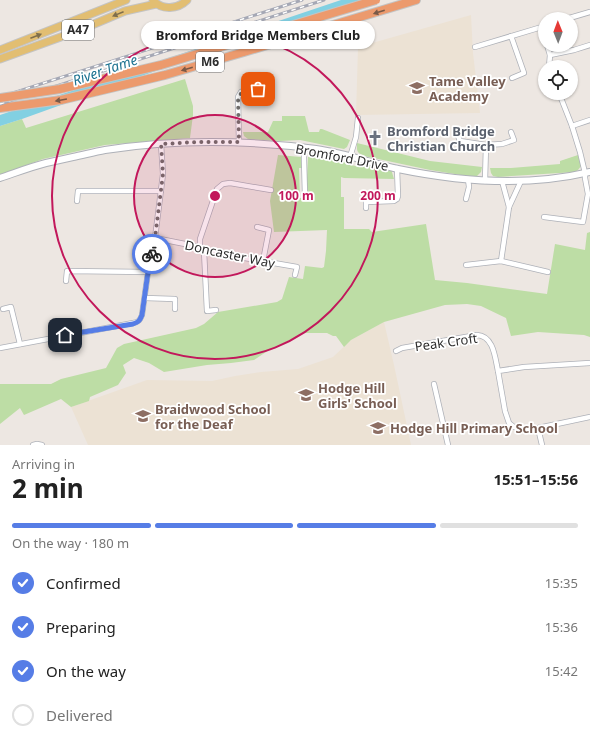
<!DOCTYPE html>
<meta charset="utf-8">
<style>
:root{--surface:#fff;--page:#f2f2f2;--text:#222;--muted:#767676;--line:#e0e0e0;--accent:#567de6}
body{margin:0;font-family:"Noto Sans",sans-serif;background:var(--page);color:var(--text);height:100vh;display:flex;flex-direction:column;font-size:15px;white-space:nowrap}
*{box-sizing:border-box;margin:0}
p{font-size:13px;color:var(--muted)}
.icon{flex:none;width:22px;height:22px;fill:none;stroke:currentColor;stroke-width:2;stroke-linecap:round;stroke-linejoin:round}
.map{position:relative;height:445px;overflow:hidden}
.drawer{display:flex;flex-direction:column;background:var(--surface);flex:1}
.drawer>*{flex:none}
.needle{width:26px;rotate:359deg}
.tools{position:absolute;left:538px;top:12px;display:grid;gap:8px}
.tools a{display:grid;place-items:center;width:40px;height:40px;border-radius:50%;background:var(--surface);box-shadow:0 1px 3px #0004;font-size:20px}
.pin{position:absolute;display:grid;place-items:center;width:34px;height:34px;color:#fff;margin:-17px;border-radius:8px;box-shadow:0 2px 6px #0006}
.courier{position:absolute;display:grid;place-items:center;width:40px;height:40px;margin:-20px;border:3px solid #567de6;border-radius:50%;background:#fff;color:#222;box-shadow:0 1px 5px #0007}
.bubble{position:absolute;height:28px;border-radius:14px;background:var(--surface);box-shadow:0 1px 3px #0004;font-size:13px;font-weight:700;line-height:28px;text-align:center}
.head em{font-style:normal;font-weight:700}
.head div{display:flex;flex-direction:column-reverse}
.head{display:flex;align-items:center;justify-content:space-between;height:68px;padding:0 12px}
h1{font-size:26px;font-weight:700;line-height:30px}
.bar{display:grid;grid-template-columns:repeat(4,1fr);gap:6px 4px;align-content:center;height:48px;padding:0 12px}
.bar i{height:5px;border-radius:3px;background:var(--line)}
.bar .active{background:var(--accent)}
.bar p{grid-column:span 4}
ol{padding:0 12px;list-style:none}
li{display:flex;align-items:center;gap:12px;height:44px}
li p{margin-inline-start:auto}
li .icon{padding:4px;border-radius:50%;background:var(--accent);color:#fff;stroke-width:4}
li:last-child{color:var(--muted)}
li i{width:22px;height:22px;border:2px solid var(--line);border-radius:50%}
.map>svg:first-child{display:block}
.education{fill:#ece2d4}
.green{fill:#bddda5}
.water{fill:#82d0e2}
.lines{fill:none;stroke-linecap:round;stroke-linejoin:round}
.minor-casing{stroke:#aeb1b8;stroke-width:6}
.tertiary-casing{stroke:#aeb1b8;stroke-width:8}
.primary-casing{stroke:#c4c4c4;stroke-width:9}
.motorway-casing{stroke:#c4c4c4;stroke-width:10}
.minor{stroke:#fff;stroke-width:4.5}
.tertiary{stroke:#fff;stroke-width:6}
.primary{stroke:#e2be72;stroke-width:7}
.motorway{stroke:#ec9a6d;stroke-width:8}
.rail-casing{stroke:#a5a8b5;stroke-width:3}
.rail{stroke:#fff;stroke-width:1.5;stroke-dasharray:4.5;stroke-linecap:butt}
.motorway-bridge-casing{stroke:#c4c4c4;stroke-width:10;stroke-linecap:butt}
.motorway-bridge{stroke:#ec9a6d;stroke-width:8}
.oneway{fill:#795947}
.oneway2{fill:#7e6e4c}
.done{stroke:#706e6c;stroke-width:4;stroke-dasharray:0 7.2}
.route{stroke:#567de6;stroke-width:5}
.ring{fill:none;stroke:#c2185b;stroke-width:2}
.labels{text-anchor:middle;stroke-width:3.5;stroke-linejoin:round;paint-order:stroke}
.shield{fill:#fff;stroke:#6c6c6c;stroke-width:1}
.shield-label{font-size:12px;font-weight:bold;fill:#2d2d2d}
.education-label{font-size:13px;font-weight:bold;fill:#785e54;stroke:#fff;text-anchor:start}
.worship-label{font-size:13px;font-weight:bold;fill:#5b616d;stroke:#fff;text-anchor:start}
.street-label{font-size:13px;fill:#2d2d2d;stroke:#fff}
.water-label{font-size:14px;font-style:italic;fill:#1e7391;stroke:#fff}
.centre{fill:#c2185b;stroke:#fff;stroke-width:2}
.ring-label{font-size:12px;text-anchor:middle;font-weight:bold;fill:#c2185b;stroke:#fff;stroke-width:3.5;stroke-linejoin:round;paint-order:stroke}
</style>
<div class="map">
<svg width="590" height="445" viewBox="0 0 590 445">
<rect width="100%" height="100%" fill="#ede7e2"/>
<g class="education">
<path d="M471,15L473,53L480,113L356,115L358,47Z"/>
<path d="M384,322L394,365L411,445H88L71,407L147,380L212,381L235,376L261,372L298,369L333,357L351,340Z"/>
</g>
<g class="green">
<path d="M185,79L193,106V115L190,138L105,145L43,159L0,175V126L22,119L26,128Z"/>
<path d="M282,116H305L309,132H319L320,129H322L350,140L347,147L344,149L300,140L280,141L248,139L244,136L243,132H268L273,121H282Z"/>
<path d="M357,143L430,161L482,167L481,172L477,176H467L430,170L364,156C356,152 357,151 357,143Z"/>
<path d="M278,155L301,157L302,168H299L300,198H306L308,157L316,155L337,159L351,165L360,167L374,166L391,169L394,179L344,178L341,177V197H344V229H369L372,232L426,224L435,280L467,283L547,294L555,244L585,250L587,233L590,232V337L584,335L538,332L511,336L506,318L481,306L467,304L445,305L384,322L351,340L344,347L336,336H333L327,333H304L269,350L254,360L231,363L207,365L164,372L149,363L134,358L123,365L126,373L118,385L90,397L89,401L71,407L61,399L24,415L20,408L0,424V384H51L61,379L106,368L117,348L124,344L196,328L204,324L218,312L277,302L282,299L289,277L303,279L305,266L322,268L324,267L326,251L327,230L274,232L270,201Z"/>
<path d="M578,155L581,166L578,170L575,172L498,177L493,176L491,173L490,168H511L560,164V161Z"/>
</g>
<path class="water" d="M341,0H368L161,69L22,119L0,126V115Z"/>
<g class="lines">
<g class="minor-casing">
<g id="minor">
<path d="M566,19L590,12"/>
<path d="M543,26L545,35"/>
<path d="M511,36L524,73L512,78"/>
<path d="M547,45L550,55L549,67"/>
<path d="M475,47L545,26"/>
<path d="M550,55L574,50L590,45"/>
<path d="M572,126L590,120"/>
<path d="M456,131L460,141L486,145L502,144L514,140L511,132"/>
<path d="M239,143L238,97L241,92L247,89H269"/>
<path d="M304,148V159L305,196"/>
<path d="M350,157L356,137L358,118"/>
<path d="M485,181L486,145"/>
<path d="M502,181L509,207"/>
<path d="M366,197V208"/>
<path d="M466,199L469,187L468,179"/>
<path d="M77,201L78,191H161"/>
<path d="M366,202L394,201L397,199L398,196L397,168"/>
<path d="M544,217L583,222L588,194L585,178V173L580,152L572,126L559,93"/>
<path d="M257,227L269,230L263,261"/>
<path d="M155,238L200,247L204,251L297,267L295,275"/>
<path d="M200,247V239L217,189L223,184L230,183L271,190"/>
<path d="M204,251L207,311L216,310"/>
<path d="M501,261L509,207L521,181"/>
<path d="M466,265L501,261L548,272"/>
<path d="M66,281L67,271L148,272"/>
<path d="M145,298L175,299V309"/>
<path d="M3,309L11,307L20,344"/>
<path d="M0,348L133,323C139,322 140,320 142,315L148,272L155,238L163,174L161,144"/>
<path d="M396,351L402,348L477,335C494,336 495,358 498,371"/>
<path d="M590,363L524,367L498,371L505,411L509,423L514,427L523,429L538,428L590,417"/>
<path d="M434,384L448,445"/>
<path d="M538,428L542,445"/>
<path d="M33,445L37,444L42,445"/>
</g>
</g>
<g class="tertiary-casing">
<path id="tertiary" d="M0,178C15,173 30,167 46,163C55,161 64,159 73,157C83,155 94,152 105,150C175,139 246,140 316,149C344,153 371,163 398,169C461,182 527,187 590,172"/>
</g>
<g class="primary-casing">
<g id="primary">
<path d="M153,0C162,11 178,9 187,0"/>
<path d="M0,50L126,0"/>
<path d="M0,59L80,30L125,11L156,4"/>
</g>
</g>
<g class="motorway-casing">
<path id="motorway" d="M0,108L61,100L165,75L244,52L416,0"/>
</g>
<use href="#minor" class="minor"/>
<use href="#tertiary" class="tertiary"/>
<use href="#primary" class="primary"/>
<use href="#motorway" class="motorway"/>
<g class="rail-casing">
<g id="rail">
<path d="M0,97L302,0"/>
<path d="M0,104L324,0"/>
</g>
</g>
<use href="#rail" class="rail"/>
<g class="motorway-bridge-casing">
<path id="motorway-bridge" d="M0,98L60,89L161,65L376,0"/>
</g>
<use href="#motorway-bridge" class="motorway-bridge"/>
</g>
<defs><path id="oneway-solid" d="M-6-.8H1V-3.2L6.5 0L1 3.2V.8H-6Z"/></defs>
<g class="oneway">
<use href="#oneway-solid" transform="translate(379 12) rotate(163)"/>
<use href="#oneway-solid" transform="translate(187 69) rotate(164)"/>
<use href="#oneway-solid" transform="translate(61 100) rotate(170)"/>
</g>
<g class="oneway2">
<use href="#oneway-solid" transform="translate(118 14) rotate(158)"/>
<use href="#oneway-solid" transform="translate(36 36) rotate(-21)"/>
</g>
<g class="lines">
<path class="done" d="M152,254L155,238L163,174L161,144L198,142H239L238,98C244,88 248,89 258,89"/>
<path class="route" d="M65,335L133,324C139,322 140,320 142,315L148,272L152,254"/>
</g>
<circle cx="215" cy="196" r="81" fill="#c2185b" fill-opacity=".12"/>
<g class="ring">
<circle cx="215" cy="196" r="81"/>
<circle cx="215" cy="196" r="163"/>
</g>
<defs>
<g id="school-bare" transform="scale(1.2)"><path d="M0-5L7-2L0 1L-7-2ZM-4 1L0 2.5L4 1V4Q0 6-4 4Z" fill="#8d6e63" stroke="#fff" stroke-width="2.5" paint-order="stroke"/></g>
<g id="church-bare" transform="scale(1.2)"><path d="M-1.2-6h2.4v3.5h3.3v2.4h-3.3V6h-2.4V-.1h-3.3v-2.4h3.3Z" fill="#6b7280" stroke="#fff" stroke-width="2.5" paint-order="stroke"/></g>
</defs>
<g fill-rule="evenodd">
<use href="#school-bare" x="417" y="88"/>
<use href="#church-bare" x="375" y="138"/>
<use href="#school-bare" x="306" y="395"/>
<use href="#school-bare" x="143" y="416"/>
<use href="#school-bare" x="378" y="428"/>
</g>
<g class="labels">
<g class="shield">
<rect x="62" y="20" width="32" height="20" rx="3"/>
<rect x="196" y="52" width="28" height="20" rx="3"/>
</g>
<g class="shield-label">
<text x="78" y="34">A47</text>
<text x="210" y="66">M6</text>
</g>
<g class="education-label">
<text x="429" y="86">Tame Valley<tspan x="429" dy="15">Academy</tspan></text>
<text x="318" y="393">Hodge Hill<tspan x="318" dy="15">Girls' School</tspan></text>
<text x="155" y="414">Braidwood School<tspan x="155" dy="15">for the Deaf</tspan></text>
<text x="390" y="433">Hodge Hill Primary School</text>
</g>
<g class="worship-label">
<text x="387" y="136">Bromford Bridge<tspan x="387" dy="15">Christian Church</tspan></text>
</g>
<g class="street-label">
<text transform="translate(342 157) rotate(11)" y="5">Bromford Drive</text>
<text transform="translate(230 254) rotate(12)" y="5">Doncaster Way</text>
<text transform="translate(446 342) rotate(-8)" y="5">Peak Croft</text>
</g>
<g class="water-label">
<text transform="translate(105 70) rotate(-19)" y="5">River Tame</text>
</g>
</g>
<circle cx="215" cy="196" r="6" class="centre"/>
<g class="ring-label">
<text x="296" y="200">100 m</text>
<text x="378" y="200">200 m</text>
</g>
</svg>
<div class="tools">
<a><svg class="needle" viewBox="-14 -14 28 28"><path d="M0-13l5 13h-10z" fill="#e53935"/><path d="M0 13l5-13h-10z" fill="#767676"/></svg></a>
<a><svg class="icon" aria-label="locate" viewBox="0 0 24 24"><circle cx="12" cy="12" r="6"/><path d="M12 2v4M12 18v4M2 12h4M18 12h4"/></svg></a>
</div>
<div class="pin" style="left:258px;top:89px;background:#ea580c"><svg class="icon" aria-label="bag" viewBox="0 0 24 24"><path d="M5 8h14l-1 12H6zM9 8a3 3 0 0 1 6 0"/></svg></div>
<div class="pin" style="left:65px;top:335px;background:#1f2937"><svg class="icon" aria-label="home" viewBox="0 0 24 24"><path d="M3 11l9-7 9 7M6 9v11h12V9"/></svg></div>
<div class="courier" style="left:152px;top:254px"><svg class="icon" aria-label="bike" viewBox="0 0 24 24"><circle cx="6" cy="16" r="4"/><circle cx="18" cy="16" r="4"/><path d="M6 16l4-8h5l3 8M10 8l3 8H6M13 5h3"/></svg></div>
<div class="bubble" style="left:141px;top:21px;width:234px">Bromford Bridge Members Club</div>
</div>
<section class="drawer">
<div class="head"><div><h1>2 min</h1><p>Arriving in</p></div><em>15:51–15:56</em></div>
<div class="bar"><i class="active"></i><i class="active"></i><i class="active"></i><i></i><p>On the way · 180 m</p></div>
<ol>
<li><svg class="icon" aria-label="check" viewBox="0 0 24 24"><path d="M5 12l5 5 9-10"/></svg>Confirmed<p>15:35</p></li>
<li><svg class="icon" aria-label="check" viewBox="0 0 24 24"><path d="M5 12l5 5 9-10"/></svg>Preparing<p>15:36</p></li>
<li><svg class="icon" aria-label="check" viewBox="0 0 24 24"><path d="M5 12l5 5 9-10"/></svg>On the way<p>15:42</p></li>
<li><i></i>Delivered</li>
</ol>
</section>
